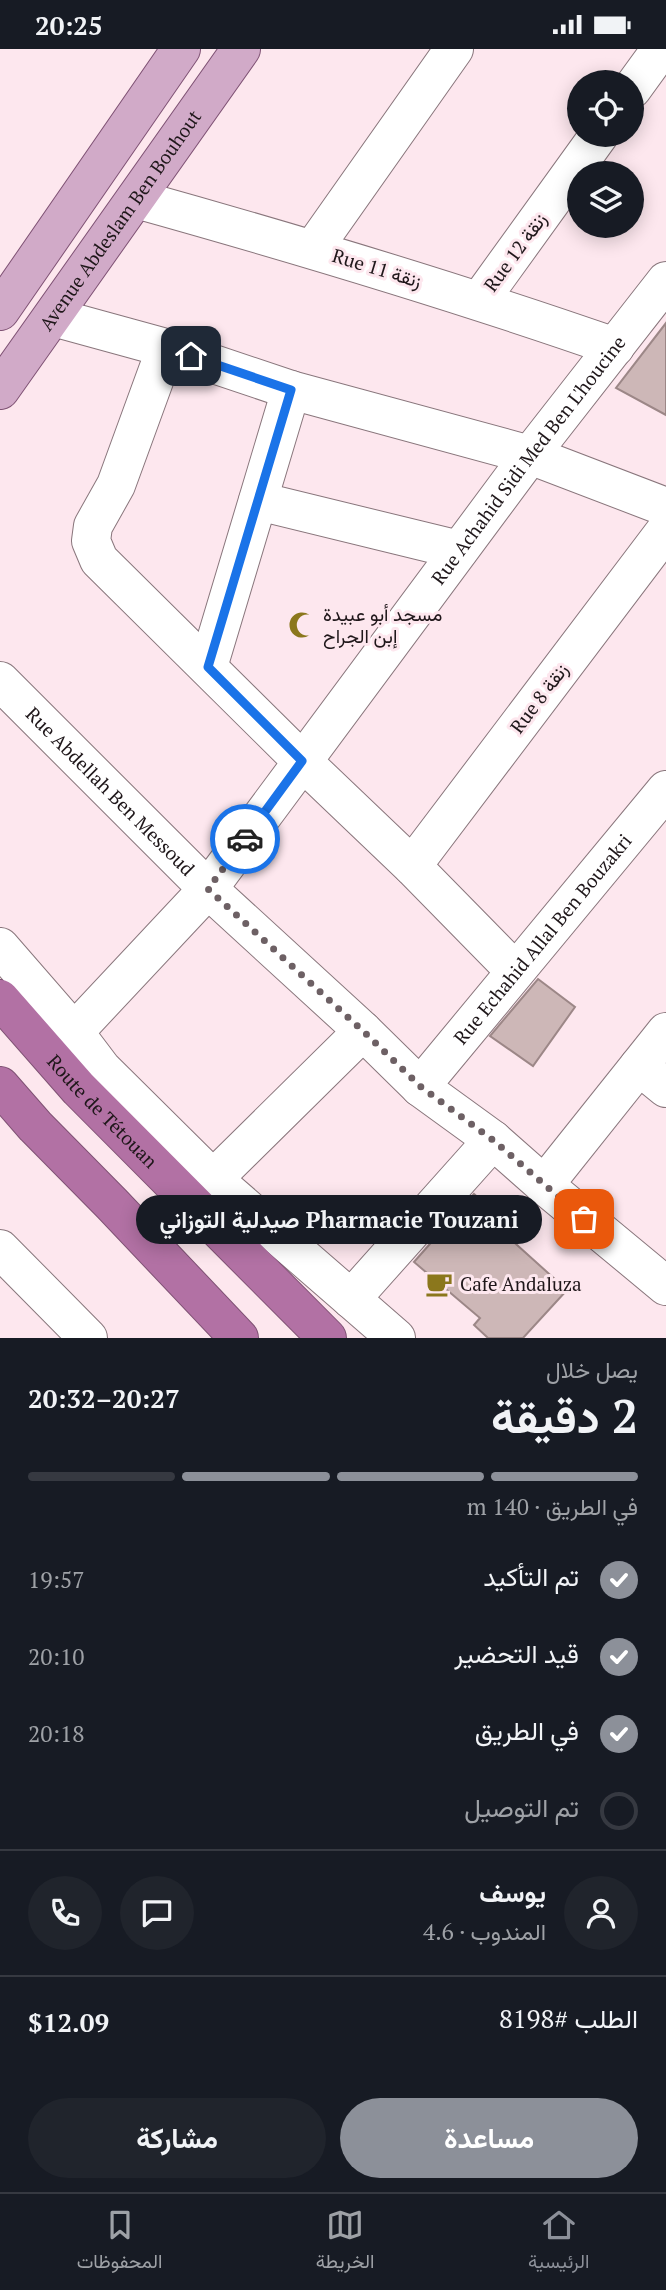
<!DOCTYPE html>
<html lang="ar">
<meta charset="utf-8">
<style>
:root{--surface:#171b24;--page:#20242c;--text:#f1f3f6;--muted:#9ea1a6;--line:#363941;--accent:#8c9099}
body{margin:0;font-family:"PT Serif",Vazirmatn,serif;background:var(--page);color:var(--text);direction:rtl;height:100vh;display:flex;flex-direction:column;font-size:26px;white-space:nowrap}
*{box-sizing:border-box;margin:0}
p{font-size:23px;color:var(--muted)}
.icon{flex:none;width:38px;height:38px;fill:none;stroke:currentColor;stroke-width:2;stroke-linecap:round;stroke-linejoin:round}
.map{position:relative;height:1289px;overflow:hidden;direction:ltr}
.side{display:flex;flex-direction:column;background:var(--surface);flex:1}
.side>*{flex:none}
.tools{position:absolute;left:567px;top:21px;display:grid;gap:14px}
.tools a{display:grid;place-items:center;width:77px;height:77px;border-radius:50%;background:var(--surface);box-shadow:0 4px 18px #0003;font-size:35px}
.pin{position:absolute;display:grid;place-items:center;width:60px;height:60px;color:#fff;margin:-30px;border-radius:14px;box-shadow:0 4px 10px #0006}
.courier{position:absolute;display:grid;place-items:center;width:70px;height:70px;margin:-35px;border:5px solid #1a73e8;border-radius:50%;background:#fff;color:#222;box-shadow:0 2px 9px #0007}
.bubble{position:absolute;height:49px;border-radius:24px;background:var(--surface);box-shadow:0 4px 18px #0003;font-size:23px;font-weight:700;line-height:49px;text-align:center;direction:rtl}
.headline em{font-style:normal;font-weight:700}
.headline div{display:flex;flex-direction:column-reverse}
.headline{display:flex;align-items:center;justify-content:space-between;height:119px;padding:0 28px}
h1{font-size:46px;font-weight:700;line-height:52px}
.bar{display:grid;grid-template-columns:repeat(4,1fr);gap:10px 7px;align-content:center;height:84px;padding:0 28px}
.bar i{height:9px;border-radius:5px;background:var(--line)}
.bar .selected{background:var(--accent)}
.bar p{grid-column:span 4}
.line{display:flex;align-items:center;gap:18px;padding:0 28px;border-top:2px solid var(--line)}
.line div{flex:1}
.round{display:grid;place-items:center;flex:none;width:74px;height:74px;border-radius:37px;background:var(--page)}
ol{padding:0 28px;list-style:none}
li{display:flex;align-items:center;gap:21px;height:77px}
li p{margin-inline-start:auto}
li .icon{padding:7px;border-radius:50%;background:var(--accent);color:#fff;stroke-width:4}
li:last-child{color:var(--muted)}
li i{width:38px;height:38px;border:4px solid var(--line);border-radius:50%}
.primary-button{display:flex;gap:14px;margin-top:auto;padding:14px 28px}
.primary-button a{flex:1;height:80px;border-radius:42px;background:var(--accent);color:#fff;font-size:28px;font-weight:700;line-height:80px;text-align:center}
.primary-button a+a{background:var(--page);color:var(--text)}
.status{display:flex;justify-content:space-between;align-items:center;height:49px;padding:0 35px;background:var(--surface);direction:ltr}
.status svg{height:19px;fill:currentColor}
.menu{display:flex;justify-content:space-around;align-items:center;height:98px;border-top:2px solid var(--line);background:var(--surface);font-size:19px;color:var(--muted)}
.menu a{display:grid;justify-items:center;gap:4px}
.menu .selected{color:var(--accent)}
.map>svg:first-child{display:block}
.building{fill:#cdb7b7;stroke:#9c8787;stroke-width:2}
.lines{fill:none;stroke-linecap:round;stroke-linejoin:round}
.minor-casing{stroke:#89767c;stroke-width:40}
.major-casing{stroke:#7f5274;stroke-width:40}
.highway-casing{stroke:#7f5274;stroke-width:40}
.minor{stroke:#fff;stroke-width:38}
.major{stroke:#d1aac8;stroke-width:38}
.highway{stroke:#b271a4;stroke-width:38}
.done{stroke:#6d6064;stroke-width:7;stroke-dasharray:0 12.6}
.route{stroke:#1a73e8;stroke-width:9}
.labels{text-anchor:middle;stroke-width:6;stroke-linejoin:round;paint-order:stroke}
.street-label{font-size:19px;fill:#1f171a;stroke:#fde7ee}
.poi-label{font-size:19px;fill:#1f171a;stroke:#fde7ee;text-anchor:start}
</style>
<div class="status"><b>20:25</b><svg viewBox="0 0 49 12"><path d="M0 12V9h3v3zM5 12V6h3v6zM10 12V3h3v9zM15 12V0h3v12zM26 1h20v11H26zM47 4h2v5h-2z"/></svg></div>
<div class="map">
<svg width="666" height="1289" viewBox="0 0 666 1289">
<rect width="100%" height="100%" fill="#fde7ee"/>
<g class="building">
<path d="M666,274V366L616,339Z"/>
<path d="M538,930L575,958L533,1017L490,987Z"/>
<path d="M474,1145L514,1179L507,1187L567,1241L523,1289H488L474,1276L480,1269L414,1213Z"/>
</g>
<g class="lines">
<g class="minor-casing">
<g id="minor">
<path d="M632,40L661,0"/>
<path d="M136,150C297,195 457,243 615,298"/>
<path d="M313,200L454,0"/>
<path d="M480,251L599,86"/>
<path d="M53,268L166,299L291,341L530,406L666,458"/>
<path d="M166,299L116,436L93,477L91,492L99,511L302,712L412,817L515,922"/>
<path d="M258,452L459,501"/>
<path d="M208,618L291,341"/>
<path id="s1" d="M0,632L208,840L363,982L420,1038L493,1091L544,1136L666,1237"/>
<path d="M412,817L666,481"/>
<path id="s2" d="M0,898L74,983L208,840L530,406L666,232"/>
<path d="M49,980L74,983L102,1020L213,1130L396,1289"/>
<path d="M639,1017L666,1039"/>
<path id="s3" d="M420,1038L666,741"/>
<path d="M213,1130L363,982"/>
<path d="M544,1136L666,983"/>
<path d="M0,1200L88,1289"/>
<path d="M351,1250L493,1091"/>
</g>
</g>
<g class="major-casing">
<g id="major">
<path d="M0,262L181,0"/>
<path id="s4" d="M0,341L241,0"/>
</g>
</g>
<g class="highway-casing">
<g id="highway">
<path id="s5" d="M0,950L79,1040L327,1289"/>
<path d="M0,1037L35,1077L112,1155L239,1289"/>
</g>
</g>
<use href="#minor" class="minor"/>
<use href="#major" class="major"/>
<use href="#highway" class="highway"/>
</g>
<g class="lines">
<path class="done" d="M245,790L208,840L363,982L421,1038L493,1091L584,1170"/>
<path class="route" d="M191,307L291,341L208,618L302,712L245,790"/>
</g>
<defs>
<g id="mosque-bare" transform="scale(2.1)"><path d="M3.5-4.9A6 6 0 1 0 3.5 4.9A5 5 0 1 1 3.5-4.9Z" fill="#8b771c" stroke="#fde7ee" stroke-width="2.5" paint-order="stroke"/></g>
<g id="cafe-bare" transform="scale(2.1)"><path d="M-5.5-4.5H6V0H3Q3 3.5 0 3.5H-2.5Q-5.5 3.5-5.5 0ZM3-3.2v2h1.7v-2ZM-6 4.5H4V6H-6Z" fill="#8b771c" stroke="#fde7ee" stroke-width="2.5" paint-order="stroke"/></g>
</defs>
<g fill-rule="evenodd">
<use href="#mosque-bare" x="302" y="576"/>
<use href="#cafe-bare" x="439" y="1235"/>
</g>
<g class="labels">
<g class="street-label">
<text dy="7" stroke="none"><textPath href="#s4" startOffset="208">Avenue Abdeslam Ben Bouhout</textPath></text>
<text transform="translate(515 203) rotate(-54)" y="7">Rue 12 زنقة</text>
<text transform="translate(377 219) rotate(17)" y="7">Rue 11 زنقة</text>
<text dy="7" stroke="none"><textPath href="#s2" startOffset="844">Rue Achahid Sidi Med Ben L'houcine</textPath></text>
<text transform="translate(539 649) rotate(-53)" y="7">Rue 8 زنقة</text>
<text dy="7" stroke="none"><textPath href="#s1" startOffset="156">Rue Abdellah Ben Messoud</textPath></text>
<text dy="7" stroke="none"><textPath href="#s3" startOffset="192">Rue Echahid Allal Ben Bouzakri</textPath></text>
<text dy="7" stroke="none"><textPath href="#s5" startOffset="152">Route de Tétouan</textPath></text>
</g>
<g class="poi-label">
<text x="323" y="572">مسجد أبو عبيدة<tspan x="323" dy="22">إبن الجراح</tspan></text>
<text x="460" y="1242">Cafe Andaluza</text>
</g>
</g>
</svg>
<div class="tools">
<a><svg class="icon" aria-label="locate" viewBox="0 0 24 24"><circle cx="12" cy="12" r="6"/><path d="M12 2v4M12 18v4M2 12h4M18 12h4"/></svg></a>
<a><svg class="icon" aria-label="layers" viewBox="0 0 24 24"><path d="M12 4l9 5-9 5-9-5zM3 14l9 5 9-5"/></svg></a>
</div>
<div class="pin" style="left:584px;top:1170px;background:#ea580c"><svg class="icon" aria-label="bag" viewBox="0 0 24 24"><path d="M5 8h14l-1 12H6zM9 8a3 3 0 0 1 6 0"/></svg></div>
<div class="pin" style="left:191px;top:307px;background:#1f2937"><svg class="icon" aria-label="home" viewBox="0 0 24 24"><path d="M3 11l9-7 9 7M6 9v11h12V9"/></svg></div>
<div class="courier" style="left:245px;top:790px"><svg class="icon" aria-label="car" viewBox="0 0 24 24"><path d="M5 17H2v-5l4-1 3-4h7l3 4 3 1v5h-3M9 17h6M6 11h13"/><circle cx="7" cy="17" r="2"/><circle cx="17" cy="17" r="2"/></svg></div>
<div class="bubble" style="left:136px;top:1146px;width:406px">Pharmacie Touzani صيدلية التوزاني</div>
</div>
<section class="side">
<div class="headline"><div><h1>2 دقيقة</h1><p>يصل خلال</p></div><em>20:27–20:32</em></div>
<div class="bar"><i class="selected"></i><i class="selected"></i><i class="selected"></i><i></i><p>في الطريق · 140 m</p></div>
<ol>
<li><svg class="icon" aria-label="check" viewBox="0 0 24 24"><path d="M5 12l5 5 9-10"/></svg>تم التأكيد<p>19:57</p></li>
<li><svg class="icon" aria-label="check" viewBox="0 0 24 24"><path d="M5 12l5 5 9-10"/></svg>قيد التحضير<p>20:10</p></li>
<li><svg class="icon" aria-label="check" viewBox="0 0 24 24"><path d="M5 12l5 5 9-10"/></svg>في الطريق<p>20:18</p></li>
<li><i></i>تم التوصيل</li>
</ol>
<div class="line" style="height:126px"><a class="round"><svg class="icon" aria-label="person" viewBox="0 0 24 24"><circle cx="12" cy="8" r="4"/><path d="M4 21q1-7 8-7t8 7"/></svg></a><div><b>يوسف</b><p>المندوب · 4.6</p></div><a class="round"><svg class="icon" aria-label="chat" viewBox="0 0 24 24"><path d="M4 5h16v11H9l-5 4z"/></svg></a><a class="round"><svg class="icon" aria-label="phone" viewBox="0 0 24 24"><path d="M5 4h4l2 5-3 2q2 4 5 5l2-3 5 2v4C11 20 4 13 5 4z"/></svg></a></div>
<div class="line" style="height:91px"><div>الطلب #8198</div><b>$12.09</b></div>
<div class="primary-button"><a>مساعدة</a><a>مشاركة</a></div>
</section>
<nav class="menu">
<a class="selected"><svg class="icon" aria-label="home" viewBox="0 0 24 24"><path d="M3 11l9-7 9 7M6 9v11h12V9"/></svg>الرئيسية</a>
<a><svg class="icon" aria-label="map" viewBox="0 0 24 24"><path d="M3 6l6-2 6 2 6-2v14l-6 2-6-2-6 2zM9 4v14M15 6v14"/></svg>الخريطة</a>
<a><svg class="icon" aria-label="saved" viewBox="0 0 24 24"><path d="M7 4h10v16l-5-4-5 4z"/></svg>المحفوظات</a>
</nav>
